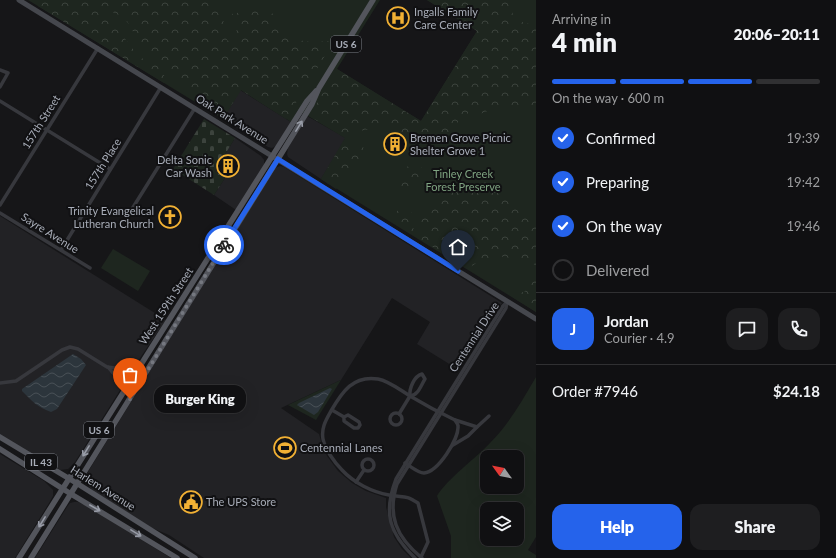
<!DOCTYPE html>
<meta charset="utf-8">
<style>
:root{--surface:#101012;--page:#1e1e20;--text:#f1f3f6;--muted:#9c9d9f;--line:#303032;--accent:#2563eb}
body{margin:0;font-family:Lato,sans-serif;background:var(--page);color:var(--text);height:100vh;display:flex;flex-direction:column;font-size:15px;white-space:nowrap}
*{box-sizing:border-box;margin:0}
p{font-size:13px;color:var(--muted)}
.icon{flex:none;width:22px;height:22px;fill:none;stroke:currentColor;stroke-width:2;stroke-linecap:round;stroke-linejoin:round}
.map{position:relative;flex:1;overflow:hidden}
.sheet{display:flex;flex-direction:column;background:var(--surface);width:300px}
.sheet>*{flex:none}
.needle{width:26px;rotate:303deg}
.tools{position:absolute;left:480px;top:450px;display:grid;gap:8px}
.tools a{display:grid;place-items:center;width:44px;height:44px;border-radius:8px;background:var(--surface);box-shadow:0 4px 16px #0002,0 0 0 1px var(--line);font-size:20px}
.pin{position:absolute;display:grid;place-items:center;width:34px;height:34px;color:#fff;margin:-41px -17px;border-radius:50% 50% 50% 0;rotate:-45deg;box-shadow:0 0 4px #0007}
.pin .icon{rotate:45deg}
.courier{position:absolute;display:grid;place-items:center;width:40px;height:40px;margin:-20px;border:3px solid #2563eb;border-radius:50%;background:#fff;color:#222;box-shadow:0 1px 5px #0007}
.bubble{position:absolute;height:28px;border-radius:12px;background:var(--surface);box-shadow:0 4px 16px #0002,0 0 0 1px var(--line);font-size:13px;font-weight:800;line-height:28px;text-align:center}
.summary em{font-style:normal;font-weight:800}
.summary div{display:flex;flex-direction:column-reverse}
.summary{display:flex;align-items:center;justify-content:space-between;height:68px;padding:0 16px}
h1{font-size:26px;font-weight:800;line-height:30px}
.bar{display:grid;grid-template-columns:repeat(4,1fr);gap:6px 4px;align-content:center;height:48px;padding:0 16px}
.bar i{height:5px;border-radius:3px;background:var(--line)}
.bar .current{background:var(--accent)}
.bar p{grid-column:span 4}
.line{display:flex;align-items:center;gap:10px;padding:0 16px;border-top:1px solid var(--line)}
.line div{flex:1}
.round{display:grid;place-items:center;flex:none;width:42px;height:42px;border-radius:12px;background:var(--page)}
ol{padding:0 16px;list-style:none}
li{display:flex;align-items:center;gap:12px;height:44px}
li p{margin-inline-start:auto}
li .icon{padding:4px;border-radius:50%;background:var(--accent);color:#fff;stroke-width:4}
li:last-child{color:var(--muted)}
li i{width:22px;height:22px;border:2px solid var(--line);border-radius:50%}
.button{display:flex;gap:8px;margin-top:auto;padding:8px 16px}
.button a{flex:1;height:46px;border-radius:12px;background:var(--accent);color:#fff;font-size:16px;font-weight:800;line-height:46px;text-align:center}
.button a+a{background:var(--page);color:var(--text)}
main{display:flex;flex:1;min-height:0}
.map>svg:first-child{display:block}
.built{fill:#222225}
.green{fill:#1e261f;fill-rule:evenodd}
.forest{fill:url(#forest-crowns)}
.cemetery{fill:url(#cemetery-stones)}
.water{fill:url(#water-waves)}
.lines{fill:none;stroke-linecap:round;stroke-linejoin:round}
.street{stroke:#37383d;stroke-width:3.5}
.secondary{stroke:#45474d;stroke-width:5}
.primary{stroke:#53555c;stroke-width:5.5}
.oneway{stroke:#979ba6}
.done{stroke:#757880;stroke-width:4;stroke-dasharray:0 7.2}
.route{stroke:#2563eb;stroke-width:5}
.labels{text-anchor:middle;stroke-width:4;stroke-linejoin:round;paint-order:stroke}
.shield{fill:#111113;stroke:#7b7e86;stroke-width:1}
.shield-label{font-size:10px;font-weight:bold;fill:#a8adb8}
.poi-label{font-size:11px;fill:#a8adb8;stroke:#111113;text-anchor:start}
.street-label{font-size:11px;fill:#a8adb8;stroke:#111113}
.park-label{font-size:11px;fill:#7fa381;stroke:#111113}
</style>
<main>
<div class="map">
<svg width="536" height="558" viewBox="0 0 536 558">
<defs>
<pattern id="forest-crowns" width="20" height="18" patternUnits="userSpaceOnUse"><rect width="20" height="18" fill="#1e261f"/><path d="M2 6a3 3 0 1 1 6 0M12 15a3 3 0 1 1 6 0" fill="none" stroke="#3c433d"/></pattern>
<pattern id="cemetery-stones" width="16" height="16" patternUnits="userSpaceOnUse"><rect width="16" height="16" fill="#1e261f"/><path d="M2 7V4a2 2 0 0 1 4 0v3zM10 15v-3a2 2 0 0 1 4 0v3z" fill="#3c433d"/></pattern>
<pattern id="water-waves" width="16" height="10" patternUnits="userSpaceOnUse"><rect width="16" height="10" fill="#2c353c"/><path d="M0 5q4-4 8 0t8 0" fill="none" stroke="#485056"/></pattern>
</defs>
<rect width="100%" height="100%" fill="#161618"/>
<g class="built">
<path d="M240,90L291,122L276,146L272,148L268,147L223,119Z"/>
<path d="M307,116L346,138L321,179L288,157L287,154L288,148Z"/>
<path d="M235,138L261,156L264,160V165L236,210L214,195L225,178L215,171Z"/>
<path d="M280,166L284,167L502,303L459,370L417,344L430,322L392,298L341,380L281,408L319,434L322,445L327,456L338,471L352,483L366,491L386,498V507L394,537L402,549L411,558H204L169,535L152,528L96,493L86,484V477L88,472L97,457L275,168Z"/>
<path d="M0,216L166,320L142,355L75,462L68,469L60,470L0,434Z"/>
<path d="M0,454L44,481L53,490V496L49,503L15,558H0Z"/>
<path d="M74,502H78L85,505L171,558H35L67,507L70,503Z"/>
</g>
<g class="green">
<path d="M28,0H380L337,69L421,121L477,31L427,0H536V312L321,179L345,138L298,110L291,122L241,90L223,119Z"/>
<path d="M113,249L150,271L138,291L101,268Z"/>
<path d="M536,377V537L528,550L536,555V558H451V536L437,496C447,479 475,459 490,443C509,424 522,401 536,377ZM487,457H517V487H487ZM487,509H517V539H487Z"/>
<path d="M341,380L316,420L288,405Z"/>
</g>
<g class="forest">
<path d="M43,0H211C222,11 226,26 227,41L237,30L235,25L231,18L232,14C241,12 266,7 273,14C277,18 278,26 280,32L297,40L311,42L334,41L286,119L241,90L227,112L177,79L166,69L164,63L159,59L153,58L147,53L138,38L131,29L128,23L123,17L114,13L108,7L103,10L133,49L143,59L158,65L160,71L168,80L164,83L38,6Z"/>
<path d="M427,0H514C506,17 521,25 536,24V109L531,107L517,106H500L480,114L468,113L465,120L458,122C446,140 443,130 427,132C422,132 416,135 411,137L409,134L399,131L391,126C373,130 362,127 346,138L309,116L337,69L421,121L477,31Z"/>
<path d="M343,142C360,141 364,143 367,159L350,170L336,189L321,179Z"/>
<path d="M409,164L421,167L429,175V177L418,188H412C407,191 403,190 398,187L400,180Z"/>
<path d="M475,173L488,176L489,185L509,199L528,220L536,222V312L508,294L524,292L529,287L532,270L535,262L526,258L515,259L498,256L483,259L467,269L420,239L419,212L430,209L436,204L439,193L450,182L461,185L467,189L472,186L475,179Z"/>
<path d="M406,208L411,210L414,224L413,232L394,221L395,214L398,210Z"/>
</g>
<path class="cemetery" d="M204,119L235,138L215,171L225,178L214,195L173,169Z"/>
<g class="water">
<path d="M73,354L81,359L86,365L57,409L51,412C37,407 32,401 22,391V389Z"/>
<path d="M330,388L332,389L318,412L314,415L297,405L299,403Z"/>
</g>
<g class="lines">
<g class="street">
<path d="M0,70L8,73L0,87"/>
<path d="M0,101L110,169"/>
<path d="M0,205L98,48"/>
<path d="M0,213L90,268"/>
<path d="M127,217L195,108"/>
<path d="M61,250L161,87"/>
<path d="M108,367L113,373L137,387"/>
<path d="M422,374L425,379C421,385 418,396 410,396C409,389 414,376 422,374Z"/>
<path d="M0,383L16,381L62,350L70,347L78,349L107,367L115,368L140,383"/>
<path d="M332,410L344,417"/>
<circle cx="396" cy="419" r="6"/>
<path d="M399,414L410,396"/>
<path d="M348,415L359,422L360,425L358,428H354L344,421V417Z"/>
<path d="M477,427L489,416"/>
<path d="M453,445L468,436L477,427L455,420"/>
<circle cx="368" cy="465" r="6"/>
<path d="M405,463C410,466 418,473 424,473C438,472 459,439 458,426C458,424 456,422 455,420C440,413 425,405 410,396C400,390 389,381 378,379C353,375 342,392 331,411C326,420 321,428 323,439C325,449 334,462 342,470C354,483 372,492 389,495C404,498 404,494 418,503L428,542L421,557"/>
<path d="M356,482L364,470"/>
<path d="M415,558C389,533 383,513 396,479L503,306L507,302"/>
<path d="M422,558C396,537 387,515 397,484L506,308L507,302"/>
</g>
<path class="secondary" d="M19,0L536,319"/>
<g class="primary">
<path d="M0,437L78,484L195,558"/>
<path d="M0,449L71,494L177,558"/>
<path d="M19,558C114,405 212,254 307,101L316,91"/>
<path d="M31,558L312,104L319,88L373,0"/>
</g>
</g>
<defs><path id="oneway-shaft" d="M-6 0H5M1.5-3L5.5 0L1.5 3" fill="none" stroke-width="1.6" stroke-linecap="round" stroke-linejoin="round"/></defs>
<g class="oneway">
<use href="#oneway-shaft" transform="translate(299 126) rotate(-58)"/>
<use href="#oneway-shaft" transform="translate(86 451) rotate(122)"/>
<use href="#oneway-shaft" transform="translate(95 508) rotate(30)"/>
<use href="#oneway-shaft" transform="translate(42 522) rotate(122)"/>
<use href="#oneway-shaft" transform="translate(136 533) rotate(31)"/>
</g>
<g class="lines">
<path class="done" d="M130,399L224,245"/>
<path class="route" d="M224,245L278,159L458,271"/>
</g>
<defs>
<g id="hospital-ring" transform="scale(1.15)"><circle r="9.5" fill="#111113" stroke="#f2b134" stroke-width="1.5"/><path d="M-5-5h3v3.5h4V-5h3V5h-3V1.5h-4V5h-3Z" fill="#f2b134"/></g>
<g id="building-ring" transform="scale(1.15)"><circle r="9.5" fill="#111113" stroke="#f2b134" stroke-width="1.5"/><path d="M-4-6H4V6H1V3H-1V6H-4ZM-2.5-4.3h1.7v1.8h-1.7ZM.8-4.3h1.7v1.8H.8ZM-2.5-1h1.7V.8h-1.7ZM.8-1h1.7V.8H.8Z" fill="#f2b134"/></g>
<g id="church-ring" transform="scale(1.15)"><circle r="9.5" fill="#111113" stroke="#f2b134" stroke-width="1.5"/><path d="M-1.2-6h2.4v3.5h3.3v2.4h-3.3V6h-2.4V-.1h-3.3v-2.4h3.3Z" fill="#f2b134"/></g>
<g id="stadium-ring" transform="scale(1.15)"><circle r="9.5" fill="#111113" stroke="#f2b134" stroke-width="1.5"/><path d="M0-5a6.5 5 0 1 0 0 10a6.5 5 0 1 0 0-10ZM-3.5-1.8h7v3.6h-7Z" fill="#f2b134"/></g>
<g id="civic-ring" transform="scale(1.15)"><circle r="9.5" fill="#111113" stroke="#f2b134" stroke-width="1.5"/><path d="M-.6-6.5H3V-4.5H.6V-3L4-1V1h2V6H-6V1h2V-1L-.6-3ZM-1.2 2.5V6h2.4V2.5Z" fill="#f2b134"/></g>
</defs>
<g fill-rule="evenodd">
<use href="#hospital-ring" x="398" y="18"/>
<use href="#building-ring" x="395" y="144"/>
<use href="#building-ring" x="228" y="166"/>
<use href="#church-ring" x="170" y="217"/>
<use href="#stadium-ring" x="285" y="448"/>
<use href="#civic-ring" x="191" y="502"/>
</g>
<g class="labels">
<g class="shield">
<rect x="331" y="36" width="30" height="16" rx="3"/>
<rect x="84" y="422" width="30" height="16" rx="3"/>
<rect x="25" y="454" width="32" height="16" rx="3"/>
</g>
<g class="shield-label">
<text x="346" y="48">US 6</text>
<text x="99" y="434">US 6</text>
<text x="41" y="466">IL 43</text>
</g>
<g class="poi-label">
<text x="414" y="16">Ingalls Family<tspan x="414" dy="13">Care Center</tspan></text>
<text x="410" y="142">Bremen Grove Picnic<tspan x="410" dy="13">Shelter Grove 1</tspan></text>
<text x="212" y="164" text-anchor="end">Delta Sonic<tspan x="212" dy="13">Car Wash</tspan></text>
<text x="154" y="215" text-anchor="end">Trinity Evangelical<tspan x="154" dy="13">Lutheran Church</tspan></text>
<text x="300" y="452">Centennial Lanes</text>
<text x="206" y="506">The UPS Store</text>
</g>
<g class="street-label">
<text transform="translate(232 119) rotate(32)" y="4">Oak Park Avenue</text>
<text transform="translate(41 122) rotate(-58)" y="4">157th Street</text>
<text transform="translate(103 164) rotate(-58)" y="4">157th Place</text>
<text transform="translate(50 233) rotate(32)" y="4">Sayre Avenue</text>
<text transform="translate(166 306) rotate(-57)" y="4">West 159th Street</text>
<text transform="translate(474 337) rotate(-57)" y="4">Centennial Drive</text>
<text transform="translate(103 488) rotate(32)" y="4">Harlem Avenue</text>
</g>
<g class="park-label">
<text x="463" y="178">Tinley Creek<tspan x="463" dy="13">Forest Preserve</tspan></text>
</g>
</g>
</svg>
<div class="tools">
<a><svg class="needle" viewBox="-14 -14 28 28"><path d="M0-13l5 13h-10z" fill="#e53935"/><path d="M0 13l5-13h-10z" fill="#9c9d9f"/></svg></a>
<a><svg class="icon" aria-label="layers" viewBox="0 0 24 24"><path d="M12 4l9 5-9 5-9-5zM3 14l9 5 9-5"/></svg></a>
</div>
<div class="pin" style="left:130px;top:399px;background:#ea580c"><svg class="icon" aria-label="bag" viewBox="0 0 24 24"><path d="M5 8h14l-1 12H6zM9 8a3 3 0 0 1 6 0"/></svg></div>
<div class="pin" style="left:458px;top:271px;background:#1f2937"><svg class="icon" aria-label="home" viewBox="0 0 24 24"><path d="M3 11l9-7 9 7M6 9v11h12V9"/></svg></div>
<div class="courier" style="left:224px;top:245px"><svg class="icon" aria-label="bike" viewBox="0 0 24 24"><circle cx="6" cy="16" r="4"/><circle cx="18" cy="16" r="4"/><path d="M6 16l4-8h5l3 8M10 8l3 8H6M13 5h3"/></svg></div>
<div class="bubble" style="left:154px;top:385px;width:92px">Burger King</div>
</div>
<section class="sheet">
<div class="summary"><div><h1>4 min</h1><p>Arriving in</p></div><em>20:06–20:11</em></div>
<div class="bar"><i class="current"></i><i class="current"></i><i class="current"></i><i></i><p>On the way · 600 m</p></div>
<ol>
<li><svg class="icon" aria-label="check" viewBox="0 0 24 24"><path d="M5 12l5 5 9-10"/></svg>Confirmed<p>19:39</p></li>
<li><svg class="icon" aria-label="check" viewBox="0 0 24 24"><path d="M5 12l5 5 9-10"/></svg>Preparing<p>19:42</p></li>
<li><svg class="icon" aria-label="check" viewBox="0 0 24 24"><path d="M5 12l5 5 9-10"/></svg>On the way<p>19:46</p></li>
<li><i></i>Delivered</li>
</ol>
<div class="line" style="height:72px"><b class="round" style="background:var(--accent);color:#fff">J</b><div><b>Jordan</b><p>Courier · 4.9</p></div><a class="round"><svg class="icon" aria-label="chat" viewBox="0 0 24 24"><path d="M4 5h16v11H9l-5 4z"/></svg></a><a class="round"><svg class="icon" aria-label="phone" viewBox="0 0 24 24"><path d="M5 4h4l2 5-3 2q2 4 5 5l2-3 5 2v4C11 20 4 13 5 4z"/></svg></a></div>
<div class="line" style="height:52px"><div>Order #7946</div><b>$24.18</b></div>
<div class="button"><a>Help</a><a>Share</a></div>
</section>
</main>
